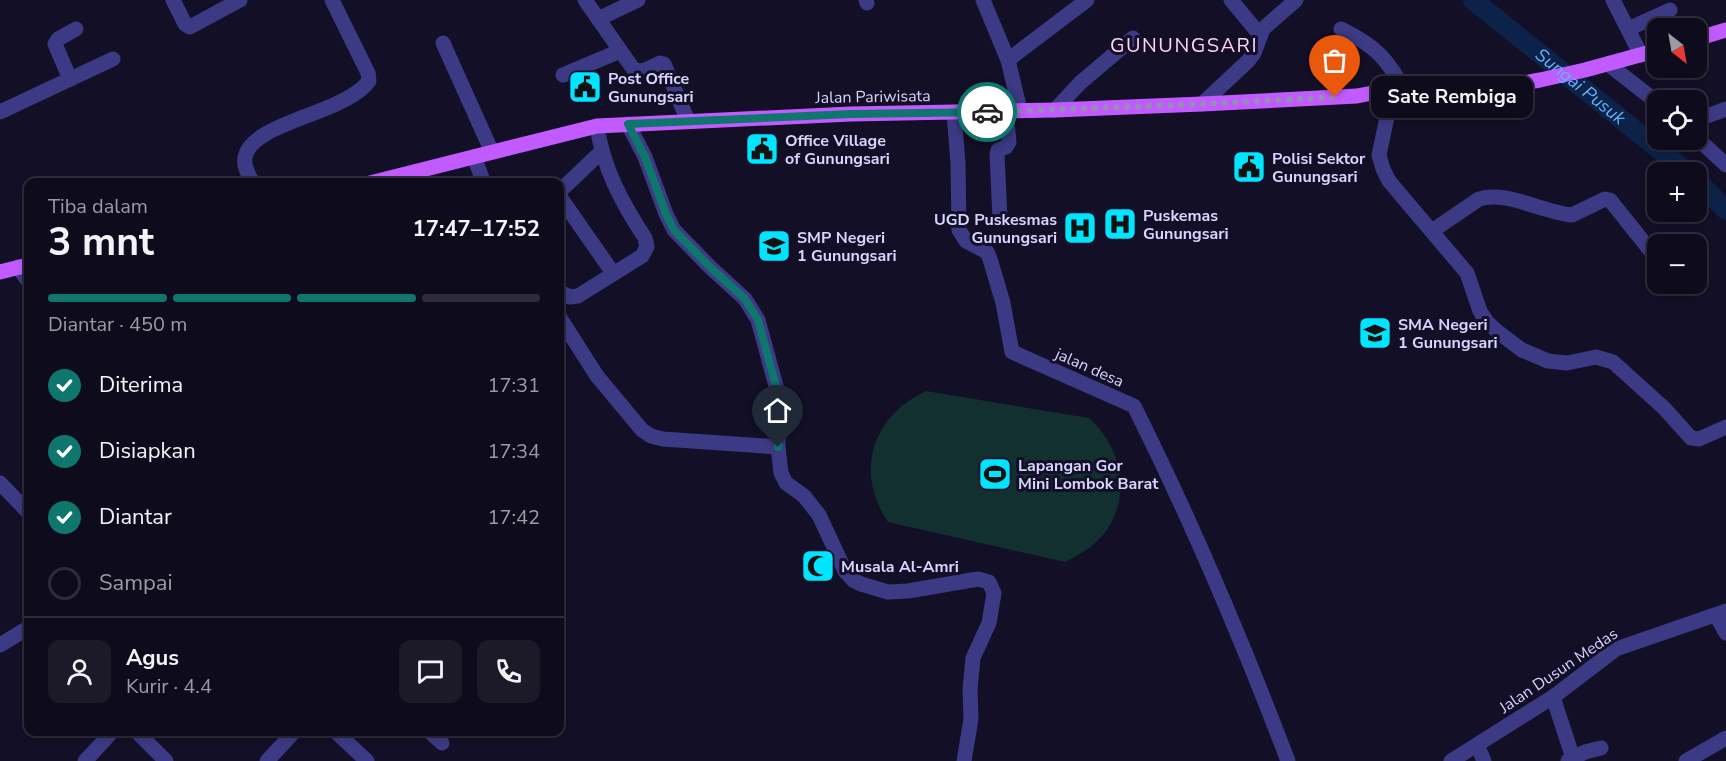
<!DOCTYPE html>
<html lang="id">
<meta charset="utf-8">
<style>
:root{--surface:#0e0b1c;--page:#1c1929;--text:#f1f3f6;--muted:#9b9ba3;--line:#2e2b3b;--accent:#0f766e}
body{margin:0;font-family:"Nunito Sans",sans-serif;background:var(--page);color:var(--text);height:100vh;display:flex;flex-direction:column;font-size:22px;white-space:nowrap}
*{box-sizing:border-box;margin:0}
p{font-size:20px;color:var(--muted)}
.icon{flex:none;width:33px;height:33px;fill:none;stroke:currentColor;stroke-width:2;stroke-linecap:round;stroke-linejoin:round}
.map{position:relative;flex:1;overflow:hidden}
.side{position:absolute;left:24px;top:178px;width:540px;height:558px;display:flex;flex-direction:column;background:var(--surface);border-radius:12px;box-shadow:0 3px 9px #0003,0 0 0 2px var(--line)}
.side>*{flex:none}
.needle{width:39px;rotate:149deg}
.tools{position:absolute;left:1647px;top:18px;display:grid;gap:12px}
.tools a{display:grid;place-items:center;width:60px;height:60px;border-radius:12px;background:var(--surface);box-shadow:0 3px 9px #0003,0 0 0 2px var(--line);font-size:30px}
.pin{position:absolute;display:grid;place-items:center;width:51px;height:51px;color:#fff;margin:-62px -26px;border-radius:50% 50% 50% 0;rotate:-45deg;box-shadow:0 0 6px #0007}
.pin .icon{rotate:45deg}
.courier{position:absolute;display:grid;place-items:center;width:60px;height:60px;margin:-30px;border:4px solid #0f766e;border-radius:50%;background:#fff;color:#222;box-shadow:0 2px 8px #0007}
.bubble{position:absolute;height:42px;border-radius:12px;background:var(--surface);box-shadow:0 3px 9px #0003,0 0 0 2px var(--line);font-size:20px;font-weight:700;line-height:42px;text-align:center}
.headline em{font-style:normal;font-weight:700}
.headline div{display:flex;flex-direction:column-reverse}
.headline{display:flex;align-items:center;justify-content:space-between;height:102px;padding:0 24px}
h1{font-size:39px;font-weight:700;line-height:45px}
.bar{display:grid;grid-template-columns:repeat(4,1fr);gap:9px 6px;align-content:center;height:72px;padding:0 24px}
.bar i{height:8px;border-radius:4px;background:var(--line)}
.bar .active{background:var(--accent)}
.bar p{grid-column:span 4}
.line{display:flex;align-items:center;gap:15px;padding:0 24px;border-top:2px solid var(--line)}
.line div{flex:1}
.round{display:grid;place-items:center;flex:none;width:63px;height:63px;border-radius:12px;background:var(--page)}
ol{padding:0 24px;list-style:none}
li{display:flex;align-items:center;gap:18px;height:66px}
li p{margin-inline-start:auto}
li .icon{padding:6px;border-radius:50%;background:var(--accent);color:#fff;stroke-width:4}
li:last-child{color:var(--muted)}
li i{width:33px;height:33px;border:3px solid var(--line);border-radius:50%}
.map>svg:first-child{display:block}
.pitch{fill:#12302f}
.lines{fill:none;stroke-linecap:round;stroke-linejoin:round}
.river{stroke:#0c2248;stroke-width:20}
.minor{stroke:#3d3a85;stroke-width:15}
.major{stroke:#c25bff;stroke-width:15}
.done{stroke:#948fb3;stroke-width:6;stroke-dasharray:0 10.8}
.route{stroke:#0f766e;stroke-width:8}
.labels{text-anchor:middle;stroke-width:6;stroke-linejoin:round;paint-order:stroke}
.poi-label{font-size:16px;font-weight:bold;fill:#d9d4ff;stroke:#130f26;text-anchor:start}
.street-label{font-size:16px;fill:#d9d4ff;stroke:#130f26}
.water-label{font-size:18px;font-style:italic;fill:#62b6ff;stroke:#130f26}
.quarter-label{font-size:20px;letter-spacing:1.5px;fill:#ffd6f0;stroke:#130f26}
</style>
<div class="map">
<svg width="1726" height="761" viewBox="0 0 1726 761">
<rect width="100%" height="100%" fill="#130f26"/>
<path class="pitch" d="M926,391L1089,418C1121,447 1132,494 1106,531C1095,546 1081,554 1065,562L888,522C854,472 872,416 926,391Z"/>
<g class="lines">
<g class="river">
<path id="s1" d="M1473,0L1687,172"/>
<path d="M1696,180L1726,210"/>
</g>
<g class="minor">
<path d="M173,0L185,24L190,27L240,0"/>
<path d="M585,0L634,70L643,71L660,63L664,64L688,121"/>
<path d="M866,0L867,3"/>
<path d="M983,0L1008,60L1020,110"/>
<path d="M1231,0L1260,35"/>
<path d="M1613,0L1641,55"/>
<path d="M598,19L638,0"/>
<path d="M1341,29C1376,46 1389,60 1406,94"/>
<path d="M1628,29L1670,10"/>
<path d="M443,43L492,152"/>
<path d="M1008,60L1087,0"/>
<path d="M1608,64L1658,103"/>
<path d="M563,75L620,51"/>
<path d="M70,79L55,44L58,39L76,29"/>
<path d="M1393,89L1379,155L1383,169L1389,181L1467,273L1480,311L1487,322L1498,332L1522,350L1548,361L1567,363L1596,357L1613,362L1664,408L1691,438L1699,439L1726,427"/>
<path d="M1202,104L1248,61L1254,53L1263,29L1296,0"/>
<path d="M1055,110L1080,83L1133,38"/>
<path d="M0,112L113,59"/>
<path d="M954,113L958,163L959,230L966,241L987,252L990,259L1003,303L1012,352L1134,406C1192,522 1242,640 1288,761"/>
<path d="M1696,120L1726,109"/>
<path d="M628,124L645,157L666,214L674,230L710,267L745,299L758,320L779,397L778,447L781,473L786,483L804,496L819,515L845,571L853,580L861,584L888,592L908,591L978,579L989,582L994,593L989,623L973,658L970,689L971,719L964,761"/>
<path d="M1696,137L1726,165"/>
<path d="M474,157L484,183"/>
<path d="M253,183C249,175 243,167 245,157C252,122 345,114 369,81L368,73L332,0"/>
<path d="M560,191L601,152"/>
<path d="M560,197L613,273"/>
<path d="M1000,219L997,154L998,150L1006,147L1009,142L1006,111"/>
<path d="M1432,231L1479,199C1506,190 1544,213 1572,215L1605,199L1610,200L1650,250"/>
<path d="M18,267L28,281"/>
<path d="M560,292L570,297L578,296L642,256L647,247L645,238C622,203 603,168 597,126"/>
<path d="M560,318L597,376L642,430L651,436L663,439L778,447"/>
<path d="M0,483L28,512"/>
<path d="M1716,615L1726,633"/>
<path d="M0,645L28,628"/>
<path d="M1553,697L1573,758"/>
<path d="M137,732L166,761"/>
<path d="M336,732L367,761"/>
<path d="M430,732L442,743"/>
<path d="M1477,745L1484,761"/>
<path d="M85,761L112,732"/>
<path d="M267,761L294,732"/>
<path d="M1451,761L1553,697L1616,649L1726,611"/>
<path d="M1568,761L1585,752L1601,748"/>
<path d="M1686,761L1726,738"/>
</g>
<g class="major">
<path d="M1696,39L1726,30"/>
<path d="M370,183L597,126L851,114L1055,110L1202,104L1357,96L1393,89L1406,94H1435L1488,89L1540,80L1585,70L1658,50"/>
<path d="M0,272L28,265"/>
</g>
</g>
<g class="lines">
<path class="done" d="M987,112L1202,104L1335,97"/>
<path class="route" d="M778,447L779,397L758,320L745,299L710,267L674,230L666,214L645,157L628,124L851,114L987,112"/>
</g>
<defs>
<g id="civic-square" transform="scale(1.725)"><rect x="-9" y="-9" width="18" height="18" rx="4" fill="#00e5ff" stroke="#130f26"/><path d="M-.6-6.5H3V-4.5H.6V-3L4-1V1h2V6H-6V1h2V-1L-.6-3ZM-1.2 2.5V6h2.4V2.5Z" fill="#111"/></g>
<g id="hospital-square" transform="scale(1.725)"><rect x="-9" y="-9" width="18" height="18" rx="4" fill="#00e5ff" stroke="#130f26"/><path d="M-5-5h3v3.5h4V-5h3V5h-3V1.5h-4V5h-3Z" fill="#111"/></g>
<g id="school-square" transform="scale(1.725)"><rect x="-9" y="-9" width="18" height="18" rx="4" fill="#00e5ff" stroke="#130f26"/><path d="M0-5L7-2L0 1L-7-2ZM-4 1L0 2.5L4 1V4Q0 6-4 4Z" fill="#111"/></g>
<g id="stadium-square" transform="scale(1.725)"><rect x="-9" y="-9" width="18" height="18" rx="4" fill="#00e5ff" stroke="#130f26"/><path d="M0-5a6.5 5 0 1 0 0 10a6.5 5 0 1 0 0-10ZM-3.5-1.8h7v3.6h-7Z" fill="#111"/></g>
<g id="mosque-square" transform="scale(1.725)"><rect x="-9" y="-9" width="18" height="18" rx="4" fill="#00e5ff" stroke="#130f26"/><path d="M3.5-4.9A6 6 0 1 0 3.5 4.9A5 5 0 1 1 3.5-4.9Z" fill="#111"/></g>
</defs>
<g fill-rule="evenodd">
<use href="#civic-square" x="585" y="87"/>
<use href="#civic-square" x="762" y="149"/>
<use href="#civic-square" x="1249" y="167"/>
<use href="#hospital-square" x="1120" y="224"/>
<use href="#hospital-square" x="1080" y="228"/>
<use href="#school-square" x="774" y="246"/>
<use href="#school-square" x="1375" y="333"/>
<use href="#stadium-square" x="995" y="474"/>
<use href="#mosque-square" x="818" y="566"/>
</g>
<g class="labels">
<g class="poi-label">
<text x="608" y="84">Post Office<tspan x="608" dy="18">Gunungsari</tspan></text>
<text x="785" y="146">Office Village<tspan x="785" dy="18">of Gunungsari</tspan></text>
<text x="1272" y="164">Polisi Sektor<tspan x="1272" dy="18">Gunungsari</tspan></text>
<text x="1143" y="221">Puskemas<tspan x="1143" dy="18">Gunungsari</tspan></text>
<text x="1057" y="225" text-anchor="end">UGD Puskesmas<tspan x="1057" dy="18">Gunungsari</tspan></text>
<text x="797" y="243">SMP Negeri<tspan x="797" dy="18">1 Gunungsari</tspan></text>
<text x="1398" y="330">SMA Negeri<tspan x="1398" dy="18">1 Gunungsari</tspan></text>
<text x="1018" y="471">Lapangan Gor<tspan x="1018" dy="18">Mini Lombok Barat</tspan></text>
<text x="841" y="572">Musala Al-Amri</text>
</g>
<g class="street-label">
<text transform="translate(873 96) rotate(-1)" y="6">Jalan Pariwisata</text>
<text transform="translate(1090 367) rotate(24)" y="6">jalan desa</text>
<text transform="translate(1558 670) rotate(-34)" y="6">Jalan Dusun Medas</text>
</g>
<g class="water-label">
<text dy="6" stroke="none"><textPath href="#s1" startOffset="138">Sungai Pusuk</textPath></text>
</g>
<g class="quarter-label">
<text x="1184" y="52">GUNUNGSARI</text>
</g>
</g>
</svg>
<div class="tools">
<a><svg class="needle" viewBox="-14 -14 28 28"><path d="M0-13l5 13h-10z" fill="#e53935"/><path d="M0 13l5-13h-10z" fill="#9b9ba3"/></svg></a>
<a><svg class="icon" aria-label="locate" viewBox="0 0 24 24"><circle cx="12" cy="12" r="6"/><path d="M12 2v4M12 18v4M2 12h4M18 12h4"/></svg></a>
<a>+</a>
<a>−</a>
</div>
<div class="pin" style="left:1335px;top:97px;background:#ea580c"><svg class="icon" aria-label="bag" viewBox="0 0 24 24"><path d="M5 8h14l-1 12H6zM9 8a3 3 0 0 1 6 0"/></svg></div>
<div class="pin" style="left:778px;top:447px;background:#1f2937"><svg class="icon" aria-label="home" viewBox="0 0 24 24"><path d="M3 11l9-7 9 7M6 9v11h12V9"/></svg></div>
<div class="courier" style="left:987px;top:112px"><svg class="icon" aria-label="car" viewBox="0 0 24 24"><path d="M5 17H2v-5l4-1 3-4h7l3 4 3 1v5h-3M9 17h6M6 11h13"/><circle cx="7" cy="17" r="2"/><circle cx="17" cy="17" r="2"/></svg></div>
<div class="bubble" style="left:1371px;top:76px;width:162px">Sate Rembiga</div>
<section class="side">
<div class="headline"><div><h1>3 mnt</h1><p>Tiba dalam</p></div><em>17:47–17:52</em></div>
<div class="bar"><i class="active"></i><i class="active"></i><i class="active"></i><i></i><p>Diantar · 450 m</p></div>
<ol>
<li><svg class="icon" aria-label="check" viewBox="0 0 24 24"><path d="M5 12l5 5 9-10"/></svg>Diterima<p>17:31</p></li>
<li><svg class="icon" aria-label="check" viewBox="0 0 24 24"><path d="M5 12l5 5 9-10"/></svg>Disiapkan<p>17:34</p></li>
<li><svg class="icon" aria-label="check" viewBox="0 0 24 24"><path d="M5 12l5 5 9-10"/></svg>Diantar<p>17:42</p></li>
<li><i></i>Sampai</li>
</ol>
<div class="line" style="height:108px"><a class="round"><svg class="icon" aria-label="person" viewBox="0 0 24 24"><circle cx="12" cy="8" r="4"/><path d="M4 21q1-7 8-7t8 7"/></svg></a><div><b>Agus</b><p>Kurir · 4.4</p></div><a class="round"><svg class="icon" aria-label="chat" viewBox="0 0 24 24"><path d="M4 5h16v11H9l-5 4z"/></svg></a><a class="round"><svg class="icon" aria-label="phone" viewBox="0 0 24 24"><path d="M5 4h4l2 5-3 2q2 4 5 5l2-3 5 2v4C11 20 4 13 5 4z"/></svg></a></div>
</section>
</div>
